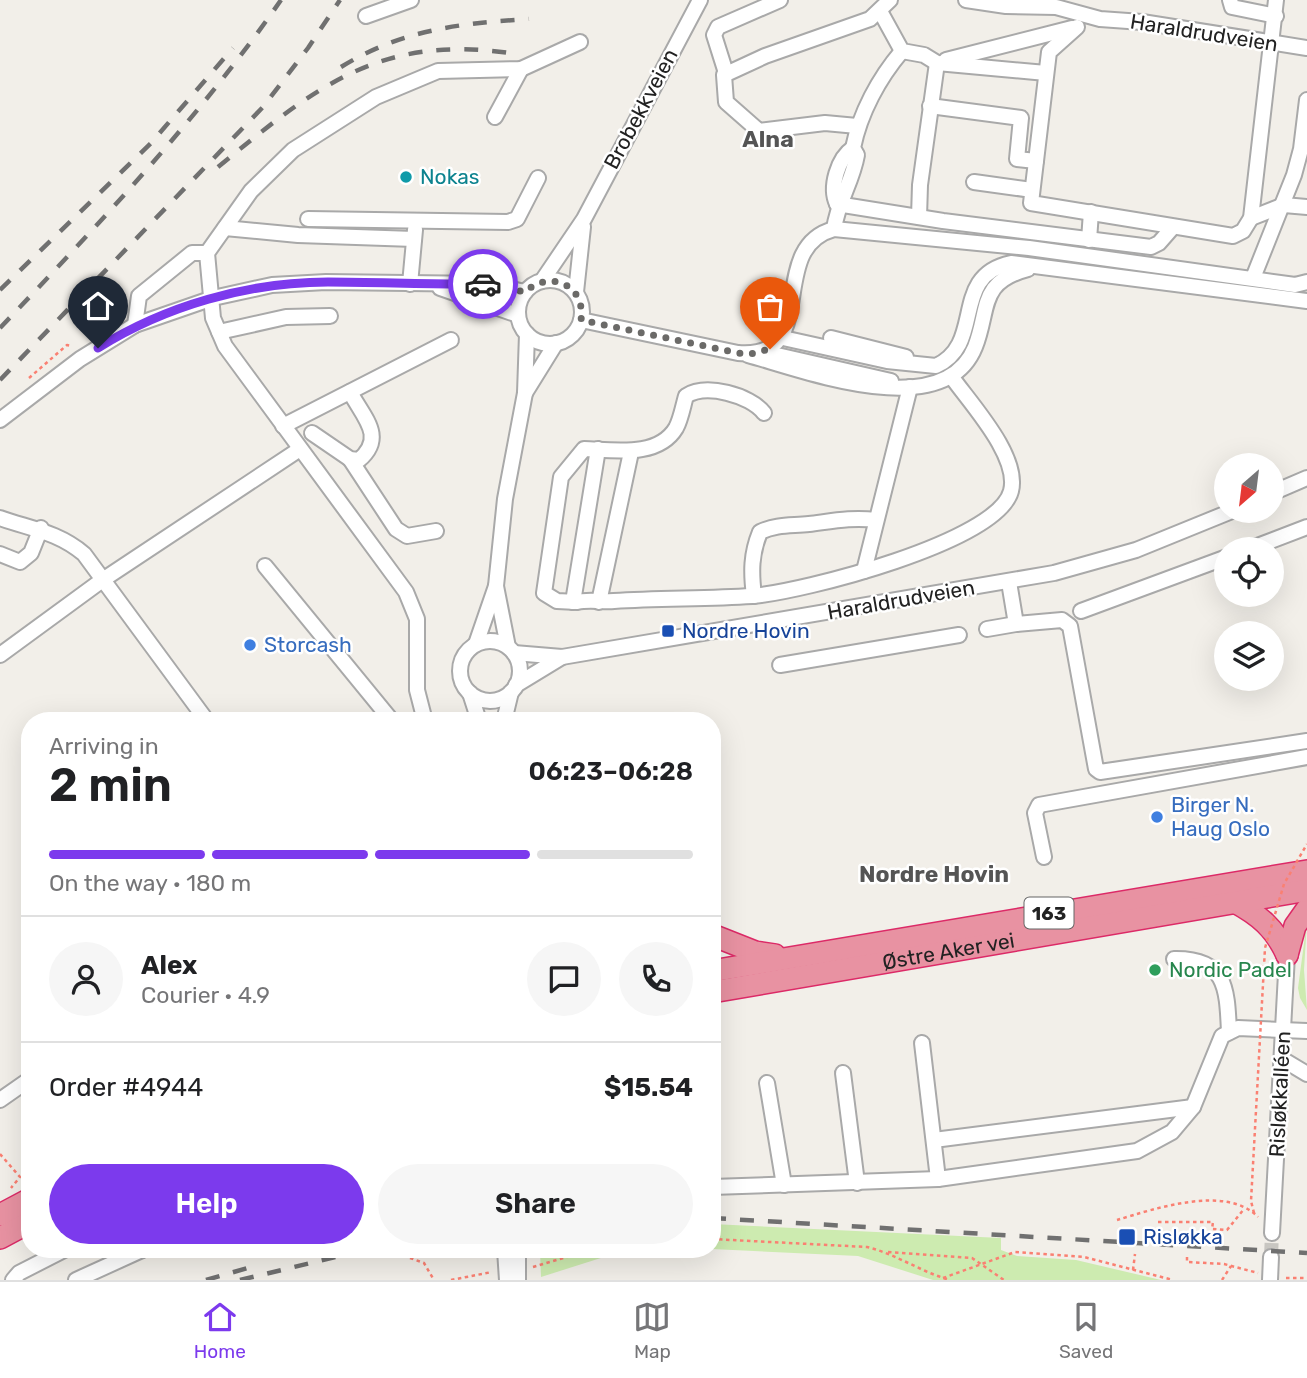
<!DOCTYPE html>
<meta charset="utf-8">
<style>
:root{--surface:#fff;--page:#f6f6f6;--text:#202124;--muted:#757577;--line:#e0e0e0;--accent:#7c3aed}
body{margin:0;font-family:Rubik,sans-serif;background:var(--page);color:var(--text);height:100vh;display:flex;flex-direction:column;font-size:26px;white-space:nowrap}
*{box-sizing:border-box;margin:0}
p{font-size:23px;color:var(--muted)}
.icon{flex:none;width:38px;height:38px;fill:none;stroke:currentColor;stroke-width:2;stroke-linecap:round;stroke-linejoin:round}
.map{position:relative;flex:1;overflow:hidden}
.sheet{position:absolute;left:21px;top:712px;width:700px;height:546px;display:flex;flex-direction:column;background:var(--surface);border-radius:28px;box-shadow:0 7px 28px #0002}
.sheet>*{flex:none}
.needle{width:46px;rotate:208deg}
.controls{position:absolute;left:1214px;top:453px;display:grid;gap:14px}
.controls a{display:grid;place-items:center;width:70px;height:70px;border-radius:50%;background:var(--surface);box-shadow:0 7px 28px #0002;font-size:35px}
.pin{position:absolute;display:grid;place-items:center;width:60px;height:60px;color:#fff;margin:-72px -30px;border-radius:50% 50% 50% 0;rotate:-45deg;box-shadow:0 0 7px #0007}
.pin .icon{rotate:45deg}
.courier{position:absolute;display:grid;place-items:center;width:70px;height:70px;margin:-35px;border:5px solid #7c3aed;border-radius:50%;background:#fff;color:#222;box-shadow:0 2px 9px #0007}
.summary em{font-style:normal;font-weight:600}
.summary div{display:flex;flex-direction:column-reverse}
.summary{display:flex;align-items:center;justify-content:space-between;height:119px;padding:0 28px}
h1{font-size:46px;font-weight:600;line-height:52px}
.bar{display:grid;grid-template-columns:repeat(4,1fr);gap:10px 7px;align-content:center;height:84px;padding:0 28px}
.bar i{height:9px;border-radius:5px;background:var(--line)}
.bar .current{background:var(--accent)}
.bar p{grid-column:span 4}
.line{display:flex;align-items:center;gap:18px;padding:0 28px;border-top:2px solid var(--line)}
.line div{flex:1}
.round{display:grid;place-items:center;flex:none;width:74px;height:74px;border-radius:37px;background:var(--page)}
.action{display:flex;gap:14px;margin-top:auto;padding:14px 28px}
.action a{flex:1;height:80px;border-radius:42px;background:var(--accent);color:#fff;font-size:28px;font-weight:600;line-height:80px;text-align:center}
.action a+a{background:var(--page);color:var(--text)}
.tabs{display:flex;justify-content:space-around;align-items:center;height:98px;border-top:2px solid var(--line);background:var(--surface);font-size:19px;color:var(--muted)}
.tabs a{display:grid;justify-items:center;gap:4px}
.tabs .current{color:var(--accent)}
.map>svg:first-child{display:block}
.grass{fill:#cdebb0}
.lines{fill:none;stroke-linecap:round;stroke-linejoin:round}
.minor-tunnel{stroke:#c8c6c1;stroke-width:14;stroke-dasharray:14 7;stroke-linecap:butt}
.minor-casing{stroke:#a9a9a9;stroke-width:18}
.highway-casing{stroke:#dc2a67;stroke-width:24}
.path{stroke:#fa8072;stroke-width:2.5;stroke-dasharray:3.5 3.5;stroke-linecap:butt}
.minor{stroke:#fff;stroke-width:14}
.highway{stroke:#e892a2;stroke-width:21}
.rail{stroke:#707070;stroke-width:4.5;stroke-dasharray:14 14;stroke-linecap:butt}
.path-bridge{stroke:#fa8072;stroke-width:2.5;stroke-dasharray:3.5 3.5;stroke-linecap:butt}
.done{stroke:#6b6a68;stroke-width:7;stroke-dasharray:0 12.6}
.route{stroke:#7c3aed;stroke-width:9}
.culture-dot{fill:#0f9aa8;stroke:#fff;stroke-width:2.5}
.transit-dot{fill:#1a4fb4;stroke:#fff;stroke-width:2.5}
.shop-dot{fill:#3f7fe0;stroke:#fff;stroke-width:2.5}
.leisure-dot{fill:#2e9e5b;stroke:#fff;stroke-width:2.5}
.labels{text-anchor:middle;stroke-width:5;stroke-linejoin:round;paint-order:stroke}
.shield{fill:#fff;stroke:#646464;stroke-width:2}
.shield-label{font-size:19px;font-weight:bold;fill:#222}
.street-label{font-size:21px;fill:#222;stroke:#fff}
.culture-label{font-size:21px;fill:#0d838f;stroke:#fff;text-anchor:start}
.transit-label{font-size:21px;fill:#164399;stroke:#fff;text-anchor:start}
.shop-label{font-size:21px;fill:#366cbe;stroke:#fff;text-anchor:start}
.leisure-label{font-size:21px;fill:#27864d;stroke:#fff;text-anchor:start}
.neighbourhood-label{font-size:23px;font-weight:bold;fill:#555;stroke:#fff}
</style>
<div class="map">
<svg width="1307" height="1280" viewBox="0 0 1307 1280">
<rect width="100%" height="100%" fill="#f2efe9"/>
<g class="grass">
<path d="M1307,921L1304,970L1307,1010L1300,998L1298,988Z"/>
<path d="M712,1224L1001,1238V1250L1017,1256L1076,1260L1161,1280H933L858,1256L712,1249Z"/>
<path d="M540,1250H626L541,1277Z"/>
</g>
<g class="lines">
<path class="minor-tunnel" d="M1271,1257L1272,1233"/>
<g class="minor-casing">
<g id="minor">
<path d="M966,0L1006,6L1056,7L1100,19L1142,22L1307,48"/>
<path d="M1230,0L1232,7L1276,16"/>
<path d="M880,11L902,51L924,55L937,63L1046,73"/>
<path d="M366,16L411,0"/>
<path d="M1077,27L1049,52L1031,203L1233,236L1243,231L1251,218L1276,0"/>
<path d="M946,60L1072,28"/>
<path d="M726,73L714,35L718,27L780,0"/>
<path d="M930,106L1021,118L1017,159L1036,161"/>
<path d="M495,117L521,69"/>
<path d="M857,126L825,123L759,131L726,102L724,75L765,56L870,19L890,0"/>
<path d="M974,182L1032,190"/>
<path d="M837,204L943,221L1151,247L1159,243L1173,227"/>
<path d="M837,204C829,187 838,158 853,148"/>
<path d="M919,217L920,185L937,63"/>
<path d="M1251,218L1284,205L1307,207"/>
<path d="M308,219L508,222L517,219L538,178"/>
<path d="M225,228L298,235L414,239"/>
<path d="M834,229C838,201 852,183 857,155L853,148C860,113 879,78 902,51"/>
<path d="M1089,240L1091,212"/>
<path d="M1253,278L1294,175L1301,149L1307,100"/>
<circle cx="550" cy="312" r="32"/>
<path d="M542,281L584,219L700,0"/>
<path d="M410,284L415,230"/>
<path d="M440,288L518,315"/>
<path d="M576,292L583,227"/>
<path d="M581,320L738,353C823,360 764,248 834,229L1029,248L1295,285L1307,282"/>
<path d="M135,325L139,296L192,253H207"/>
<path d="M219,332L286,317L330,316"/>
<path d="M783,338L887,361L936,366C986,343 949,276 1011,263L1307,301"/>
<path d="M831,338L906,357"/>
<path d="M748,355C806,371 944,424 975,347C990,309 978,282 1028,269"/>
<path d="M777,355L891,381"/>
<path d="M525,393L556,343"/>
<path d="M764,413C750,395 706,383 686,396C683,406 681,419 676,428C658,458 614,450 584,449L561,477L544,593L557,601L577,602C588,599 602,602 614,601C660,598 706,599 752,596C802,592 998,542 1011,491C1020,456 970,403 951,376"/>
<path d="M0,420L80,359L135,325L213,298L272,285L326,282L488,284L525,292"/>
<path d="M283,426L451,340"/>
<path d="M312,433L350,459L359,460C386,437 364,418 350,392"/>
<path d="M350,459L396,529L407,536L436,531"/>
<path d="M1272,493L1307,478"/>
<path d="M0,518C31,529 58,532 84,554L207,721"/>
<path d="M1247,550L1307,527"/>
<path d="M0,554L20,562L31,553L41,528"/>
<path d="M265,566L392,721"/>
<path d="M864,571L910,387"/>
<path d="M1009,582L1016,624L1062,620L1070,626L1096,769L1100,772L1307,741"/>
<path d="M754,596C751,572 751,554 760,532C777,524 791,526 809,524C833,521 852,517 876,520"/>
<path d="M573,602L598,449"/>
<path d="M599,602L631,452"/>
<path d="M1081,611L1227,557"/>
<path d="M987,629L1016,624"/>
<circle cx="490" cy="671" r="30"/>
<path d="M476,644L496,586"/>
<path d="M508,647L496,586L505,499L525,393L527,334"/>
<path d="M514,653L562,657L1054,573L1136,550L1232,511"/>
<path d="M0,655L101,581L300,449"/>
<path d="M780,665L959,635"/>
<path d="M516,685L562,657"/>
<path d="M470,693L479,721"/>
<path d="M425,721L417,690V619L406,592L225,346L213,318L207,253L251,191L293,150L376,97L438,71L521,69L580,42"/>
<path d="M504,721L511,692"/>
<path d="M1044,857L1035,813L1039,805L1307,757"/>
<path d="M1174,959C1227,958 1227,989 1229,1032"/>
<path d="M922,1043L938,1179"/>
<path d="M1282,1059L1307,1074"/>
<path d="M843,1073L857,1183"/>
<path d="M767,1083L784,1185"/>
<path d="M0,1100L30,1079"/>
<path d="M934,1140L1193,1107"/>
<path d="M712,1187L938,1179L1137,1151L1172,1132L1193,1107L1222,1036L1238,1028L1307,1031"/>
<path d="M1272,1233L1287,955"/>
<path d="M505,1250L507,1280"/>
<path d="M518,1250V1280"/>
<path d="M13,1280L19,1273L64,1250"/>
<path d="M76,1280L142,1250"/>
<path d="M1270,1280L1271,1257"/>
</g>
</g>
<g class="highway-casing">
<g id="highway">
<path d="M1233,901C1259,915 1275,928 1287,955"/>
<path d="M712,935L755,952L775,955"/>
<path d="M1287,955L1295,926L1307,909"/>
<path d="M712,971L1307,871"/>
<path id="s1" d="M712,992L1307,890"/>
<path d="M0,1215L30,1199"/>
<path d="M0,1238L30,1222"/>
</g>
</g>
<g class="path">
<path d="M29,378L67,345L72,346"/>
<path d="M0,1154L20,1177L11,1188"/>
<path d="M1117,1220C1154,1209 1226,1184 1258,1217"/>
<path d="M1158,1222H1213L1212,1229L1227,1230L1244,1209"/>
<path d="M712,1239L867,1247C896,1254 921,1272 950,1280"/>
<path d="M888,1252L972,1258L1004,1280"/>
<path d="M1187,1257V1262L1224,1264L1258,1273"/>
<path d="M410,1258L424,1263L434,1280"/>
<path d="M533,1267L590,1250"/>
<path d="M1133,1270L1135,1254"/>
<path d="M943,1278L1015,1252L1084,1257L1173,1280"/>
<path d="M1286,1278H1307"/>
<path d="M451,1280L492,1272"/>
<path d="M1222,1280L1231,1266"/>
</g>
<use href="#minor" class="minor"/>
<use href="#highway" class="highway"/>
<g class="rail">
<path d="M341,67C401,30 461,23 529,19"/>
<path d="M218,167C313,89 379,34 509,53"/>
<path d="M0,290L151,143L233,48"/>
<path d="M0,328C99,224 199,118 281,0"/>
<path d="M0,380L263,107L308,48L340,0"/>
<path d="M712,1218L1307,1253"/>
<path d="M206,1280L251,1267"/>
<path d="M240,1280L365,1250"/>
</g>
<path class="path-bridge" d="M1254,1213L1251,1201L1265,948L1284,884L1307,844"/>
</g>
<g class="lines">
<path class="done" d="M483,284L525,292C550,269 586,285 581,320L738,353L750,354L770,349"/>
<path class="route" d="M98,348C165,306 248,282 328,282C380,282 431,285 483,284"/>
</g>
<circle class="culture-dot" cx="406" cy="177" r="7"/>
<g class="transit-dot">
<rect x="661" y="624" width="14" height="14" rx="3.5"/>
<rect x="1118" y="1228" width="18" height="18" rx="3.5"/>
</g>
<g class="shop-dot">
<circle cx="250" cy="645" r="7"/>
<circle cx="1157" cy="817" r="7"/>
</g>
<circle class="leisure-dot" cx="1155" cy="970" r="7"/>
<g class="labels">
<rect class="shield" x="1024.5" y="897.5" width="49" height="31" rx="5"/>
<g class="shield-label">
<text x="1049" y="920">163</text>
</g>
<g class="street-label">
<text transform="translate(1204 33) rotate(9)" y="7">Haraldrudveien</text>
<text transform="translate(641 109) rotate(-62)" y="7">Brobekkveien</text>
<text transform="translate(901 600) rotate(-10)" y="7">Haraldrudveien</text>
<text dy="7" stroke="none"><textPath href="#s1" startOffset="240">Østre Aker vei</textPath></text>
<text transform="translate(1280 1094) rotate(-87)" y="7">Risløkkalléen</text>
</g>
<g class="culture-label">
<text x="420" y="184">Nokas</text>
</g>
<g class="transit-label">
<text x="682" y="638">Nordre Hovin</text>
<text x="1143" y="1244">Risløkka</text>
</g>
<g class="shop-label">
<text x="264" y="652">Storcash</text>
<text x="1171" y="812">Birger N.<tspan x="1171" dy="24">Haug Oslo</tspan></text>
</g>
<g class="leisure-label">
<text x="1169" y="977">Nordic Padel</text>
</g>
<g class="neighbourhood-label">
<text x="768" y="147">Alna</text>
<text x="934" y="882">Nordre Hovin</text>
</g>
</g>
</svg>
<div class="controls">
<a><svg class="needle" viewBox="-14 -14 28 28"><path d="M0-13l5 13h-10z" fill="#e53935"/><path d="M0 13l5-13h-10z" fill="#757577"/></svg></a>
<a><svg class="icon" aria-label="locate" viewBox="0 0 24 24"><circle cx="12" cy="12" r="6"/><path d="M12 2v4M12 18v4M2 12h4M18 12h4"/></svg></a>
<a><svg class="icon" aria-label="layers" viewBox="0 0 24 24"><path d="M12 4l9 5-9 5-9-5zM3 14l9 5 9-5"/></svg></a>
</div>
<div class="pin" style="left:770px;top:349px;background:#ea580c"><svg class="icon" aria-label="bag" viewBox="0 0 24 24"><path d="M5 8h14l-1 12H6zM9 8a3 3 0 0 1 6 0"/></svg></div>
<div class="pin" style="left:98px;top:348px;background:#1f2937"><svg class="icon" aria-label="home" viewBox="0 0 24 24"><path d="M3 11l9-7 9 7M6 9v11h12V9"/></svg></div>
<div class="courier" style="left:483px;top:284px"><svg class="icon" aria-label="car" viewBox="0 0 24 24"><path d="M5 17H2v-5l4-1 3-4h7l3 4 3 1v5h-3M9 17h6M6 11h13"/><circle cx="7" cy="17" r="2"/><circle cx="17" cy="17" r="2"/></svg></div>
<section class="sheet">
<div class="summary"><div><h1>2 min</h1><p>Arriving in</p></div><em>06:23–06:28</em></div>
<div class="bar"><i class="current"></i><i class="current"></i><i class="current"></i><i></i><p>On the way · 180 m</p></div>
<div class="line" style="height:126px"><a class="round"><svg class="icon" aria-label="person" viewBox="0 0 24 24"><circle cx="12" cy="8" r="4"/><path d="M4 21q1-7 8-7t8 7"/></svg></a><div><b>Alex</b><p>Courier · 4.9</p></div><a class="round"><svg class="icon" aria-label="chat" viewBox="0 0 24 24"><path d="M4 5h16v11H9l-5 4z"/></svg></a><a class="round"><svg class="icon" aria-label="phone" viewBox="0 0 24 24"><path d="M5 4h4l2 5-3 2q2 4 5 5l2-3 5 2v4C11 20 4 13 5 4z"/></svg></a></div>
<div class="line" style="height:91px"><div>Order #4944</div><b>$15.54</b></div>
<div class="action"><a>Help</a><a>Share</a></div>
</section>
</div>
<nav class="tabs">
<a class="current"><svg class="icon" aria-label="home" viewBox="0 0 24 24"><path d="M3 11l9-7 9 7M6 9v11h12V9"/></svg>Home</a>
<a><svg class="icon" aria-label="map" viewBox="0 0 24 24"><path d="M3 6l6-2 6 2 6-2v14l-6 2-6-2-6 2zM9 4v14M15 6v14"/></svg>Map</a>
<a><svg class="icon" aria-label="saved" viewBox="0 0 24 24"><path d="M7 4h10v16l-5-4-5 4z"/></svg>Saved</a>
</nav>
